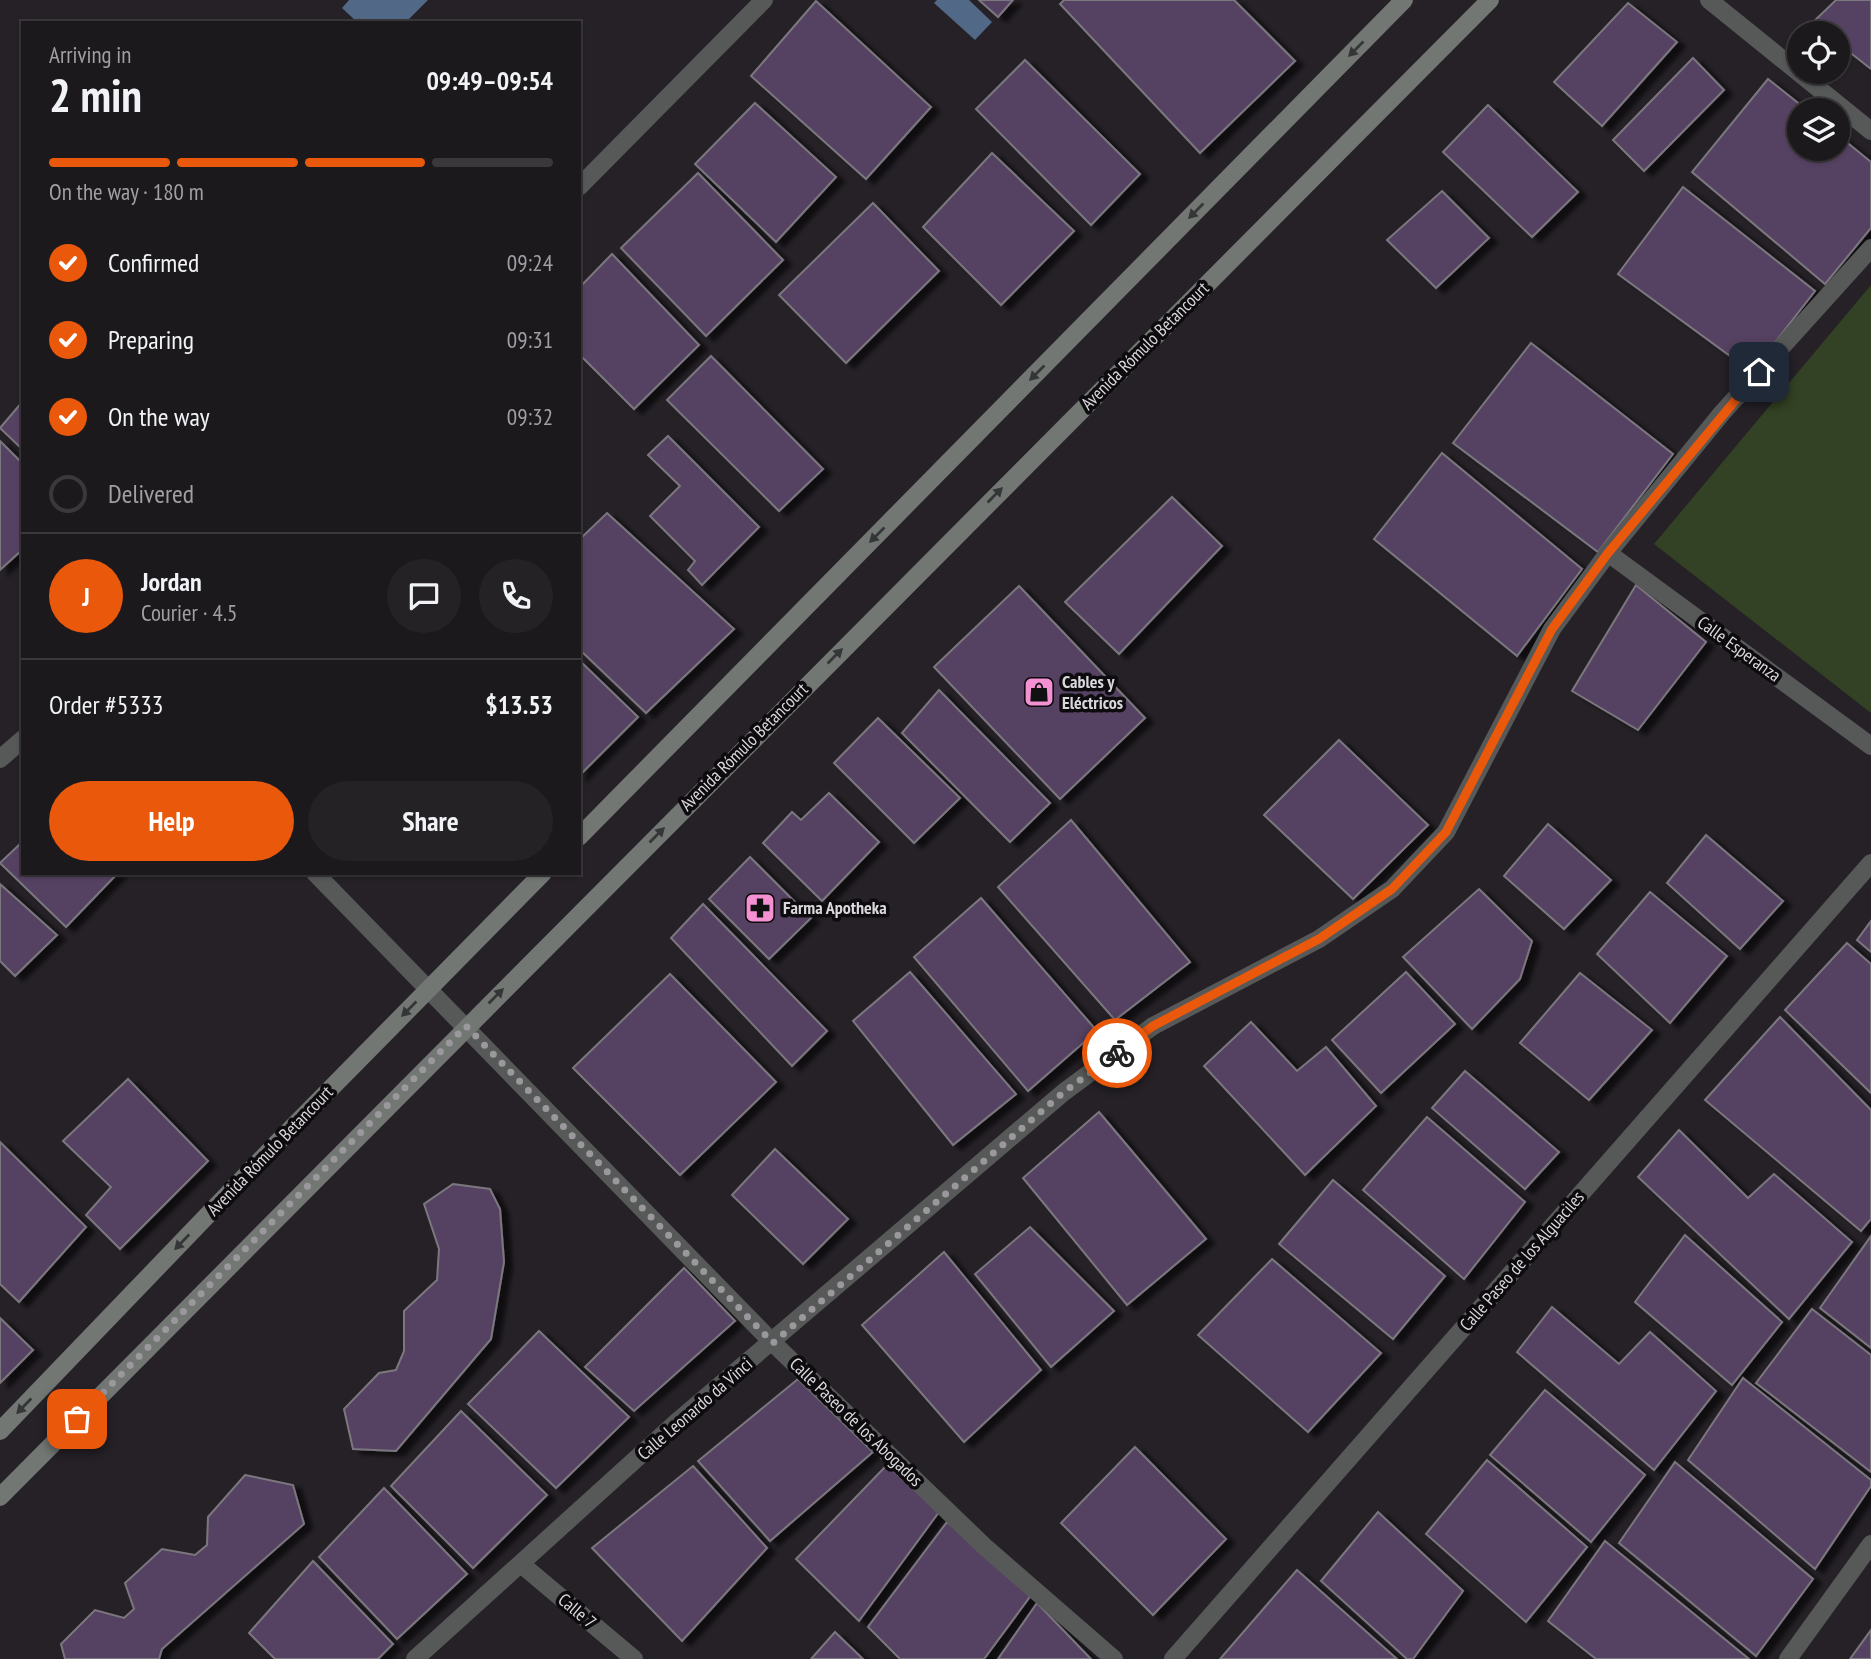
<!DOCTYPE html>
<meta charset="utf-8">
<style>
:root{--surface:#1c191d;--page:#252226;--text:#f1f3f6;--muted:#a0a0a4;--line:#3a383b;--accent:#ea580c}
body{margin:0;font-family:"PT Sans Narrow",sans-serif;background:var(--page);color:var(--text);height:100vh;display:flex;flex-direction:column;font-size:26px;white-space:nowrap}
*{box-sizing:border-box;margin:0}
p{font-size:23px;color:var(--muted)}
.icon{flex:none;width:38px;height:38px;fill:none;stroke:currentColor;stroke-width:2;stroke-linecap:round;stroke-linejoin:round}
.map{position:relative;flex:1;overflow:hidden}
.side{position:absolute;left:21px;top:21px;width:560px;height:854px;display:flex;flex-direction:column;background:var(--surface);border-radius:0px;box-shadow:0 2px 5px #0004,0 0 0 2px var(--line)}
.side>*{flex:none}
.buttons{position:absolute;left:1787px;top:21px;display:grid;gap:14px}
.buttons a{display:grid;place-items:center;width:63px;height:63px;border-radius:50%;background:var(--surface);box-shadow:0 2px 5px #0004,0 0 0 2px var(--line);font-size:35px}
.pin{position:absolute;display:grid;place-items:center;width:60px;height:60px;color:#fff;margin:-30px;border-radius:14px;box-shadow:0 4px 10px #0006}
.courier{position:absolute;display:grid;place-items:center;width:70px;height:70px;margin:-35px;border:5px solid #ea580c;border-radius:50%;background:#fff;color:#222;box-shadow:0 2px 9px #0007}
.headline em{font-style:normal;font-weight:800}
.headline div{display:flex;flex-direction:column-reverse}
.headline{display:flex;align-items:center;justify-content:space-between;height:119px;padding:0 28px}
h1{font-size:46px;font-weight:800;line-height:52px}
.bar{display:grid;grid-template-columns:repeat(4,1fr);gap:10px 7px;align-content:center;height:84px;padding:0 28px}
.bar i{height:9px;border-radius:5px;background:var(--line)}
.bar .current{background:var(--accent)}
.bar p{grid-column:span 4}
.line{display:flex;align-items:center;gap:18px;padding:0 28px;border-top:2px solid var(--line)}
.line div{flex:1}
.round{display:grid;place-items:center;flex:none;width:74px;height:74px;border-radius:37px;background:var(--page)}
ol{padding:0 28px;list-style:none}
li{display:flex;align-items:center;gap:21px;height:77px}
li p{margin-inline-start:auto}
li .icon{padding:7px;border-radius:50%;background:var(--accent);color:#fff;stroke-width:4}
li:last-child{color:var(--muted)}
li i{width:38px;height:38px;border:4px solid var(--line);border-radius:50%}
.primary-button{display:flex;gap:14px;margin-top:auto;padding:14px 28px}
.primary-button a{flex:1;height:80px;border-radius:42px;background:var(--accent);color:#fff;font-size:28px;font-weight:800;line-height:80px;text-align:center}
.primary-button a+a{background:var(--page);color:var(--text)}
.map>svg:first-child{display:block}
.green{fill:#334224}
.water{fill:#516887}
.building{fill:#544262;stroke:#7b777e;stroke-width:2;filter:url(#shadow)}
.lines{fill:none;stroke-linecap:round;stroke-linejoin:round}
.minor{stroke:#565957;stroke-width:18}
.secondary{stroke:#727774;stroke-width:18}
.oneway{fill:#353637}
.done{stroke:#9b989d;stroke-width:7;stroke-dasharray:0 12.6}
.route{stroke:#ea580c;stroke-width:9}
.labels{text-anchor:middle;stroke-width:7;stroke-linejoin:round;paint-order:stroke}
.street-label{font-size:18px;fill:#dad8dc;stroke:#0d0b0e}
.poi-label{font-size:18px;font-weight:bold;fill:#dad8dc;stroke:#0d0b0e;text-anchor:start}
</style>
<div class="map">
<svg width="1871" height="1659" viewBox="0 0 1871 1659">
<defs>
<filter id="shadow"><feDropShadow dx="8" dy="4.5" stdDeviation="2" flood-color="#0009"/></filter>
</defs>
<rect width="100%" height="100%" fill="#252127"/>
<path class="green" d="M1871,285V713L1654,544Z"/>
<g class="water">
<path d="M349,0H428L405,23H358L342,8Z"/>
<path d="M937,0H969L992,22L975,40L934,3Z"/>
</g>
<g class="building">
<path d="M979,0H1013L998,17Z"/>
<path d="M1064,0H1234L1295,61L1200,153L1060,4Z"/>
<path d="M1836,0H1871V69L1838,43V33H1824L1811,24Z"/>
<path d="M816,1L931,107L866,179L751,76Z"/>
<path d="M1628,3L1677,42L1602,126L1554,82Z"/>
<path d="M1693,58L1724,90L1644,171L1613,140Z"/>
<path d="M1025,60L1140,174L1091,225L976,109Z"/>
<path d="M1768,79L1807,110H1799V149H1838V135L1871,162V228L1825,284L1692,172Z"/>
<path d="M755,103L836,177L776,242L695,164Z"/>
<path d="M1488,105L1578,192L1532,237L1443,152Z"/>
<path d="M992,153L1074,231L1001,305L923,227Z"/>
<path d="M698,173L783,260L706,336L621,248Z"/>
<path d="M1683,187L1815,291L1752,372L1618,274Z"/>
<path d="M1442,191L1489,238L1436,288L1387,240Z"/>
<path d="M873,203L939,271L846,363L779,295Z"/>
<path d="M612,254L699,345L634,409L579,354V288Z"/>
<path d="M1531,343L1673,454L1598,552L1453,443Z"/>
<path d="M711,356L823,469L779,511L667,400Z"/>
<path d="M23,401V450L0,428Z"/>
<path d="M668,436L759,527L702,585L688,570L695,561L650,516L680,486L648,455Z"/>
<path d="M0,441L23,464V549L0,570Z"/>
<path d="M1442,453L1582,569L1517,656L1374,539Z"/>
<path d="M1172,497L1222,546L1119,654L1065,602Z"/>
<path d="M607,513L734,629L646,713L579,649V540Z"/>
<path d="M1636,585L1706,642L1638,730L1572,691Z"/>
<path d="M1019,586L1145,718L1060,799L934,667Z"/>
<path d="M579,660L638,717L579,776Z"/>
<path d="M939,690L1050,803L1010,842L902,733Z"/>
<path d="M878,718L960,798L914,843L834,763Z"/>
<path d="M1339,740L1428,825L1353,899L1264,815Z"/>
<path d="M829,793L879,842L822,901L763,843L792,812L801,820Z"/>
<path d="M1071,820L1190,962L1115,1020L998,887Z"/>
<path d="M1548,824L1611,880L1564,929L1504,876Z"/>
<path d="M1706,835L1783,901L1740,949L1667,883Z"/>
<path d="M23,841V873H118L66,927L0,863Z"/>
<path d="M750,857L811,918L769,959L709,899Z"/>
<path d="M0,884L57,935L15,976L0,961Z"/>
<path d="M1479,889L1532,941L1520,979L1472,1029L1403,957Z"/>
<path d="M1650,892L1727,956L1670,1023L1597,954Z"/>
<path d="M981,898L1097,1031L1028,1091L914,957Z"/>
<path d="M703,904L827,1031L792,1066L671,938Z"/>
<path d="M1871,921V952L1857,940Z"/>
<path d="M1847,943L1871,964V1093L1785,1010Z"/>
<path d="M910,972L1016,1094L953,1145L853,1021Z"/>
<path d="M1406,972L1455,1024L1381,1093L1332,1040Z"/>
<path d="M1580,973L1652,1030L1589,1100L1520,1043Z"/>
<path d="M670,974L776,1082L680,1175L573,1068Z"/>
<path d="M1780,1017L1871,1110V1219L1861,1231L1705,1100Z"/>
<path d="M1251,1022L1297,1071L1326,1047L1376,1106L1305,1175L1204,1066Z"/>
<path d="M1465,1071L1559,1152L1525,1189L1432,1108Z"/>
<path d="M128,1079L208,1161L120,1249L86,1215L111,1187L63,1141Z"/>
<path d="M1099,1112L1206,1239L1127,1305L1023,1178Z"/>
<path d="M1427,1117L1525,1202L1464,1279L1363,1190Z"/>
<path d="M1679,1130L1748,1198L1774,1174L1852,1242L1789,1319L1638,1177Z"/>
<path d="M0,1142L86,1227L19,1302L0,1284Z"/>
<path d="M775,1149L848,1219L803,1264L732,1195Z"/>
<path d="M1333,1180L1445,1276L1393,1339L1279,1244Z"/>
<path d="M453,1184L490,1189L500,1209L504,1262L491,1339L396,1451L353,1449L344,1409L379,1373L396,1370L404,1351V1311L437,1280L439,1249L424,1204Z"/>
<path d="M1030,1227L1114,1311L1051,1367L975,1274Z"/>
<path d="M1685,1235L1782,1322L1732,1385L1635,1302Z"/>
<path d="M1871,1236V1348L1820,1308Z"/>
<path d="M944,1252L1041,1370L964,1442L862,1325Z"/>
<path d="M1272,1259L1381,1353L1308,1432L1198,1335Z"/>
<path d="M684,1268L735,1321L634,1411L585,1367Z"/>
<path d="M1552,1307L1619,1364L1650,1332L1716,1391L1654,1470L1517,1352Z"/>
<path d="M1812,1309L1871,1355V1472L1756,1383Z"/>
<path d="M0,1318L33,1350L0,1383Z"/>
<path d="M539,1331L629,1417L556,1488L468,1404Z"/>
<path d="M1743,1378L1871,1480V1486L1815,1569L1688,1460Z"/>
<path d="M798,1379L873,1452L770,1541L698,1461Z"/>
<path d="M1545,1390L1645,1475L1591,1542L1490,1455Z"/>
<path d="M461,1411L547,1495L473,1568L391,1486Z"/>
<path d="M1135,1447L1226,1539L1153,1615L1061,1523Z"/>
<path d="M1487,1460L1587,1547L1526,1622L1426,1534Z"/>
<path d="M1675,1462L1813,1579L1756,1656L1619,1543Z"/>
<path d="M887,1465L939,1512L859,1621L796,1559Z"/>
<path d="M693,1466L767,1548L682,1641L592,1548Z"/>
<path d="M245,1475L293,1485L304,1524L162,1649L159,1659H65L61,1644L95,1610L124,1618L134,1609L125,1583L162,1549L195,1555L207,1545L208,1517Z"/>
<path d="M384,1488L467,1574L397,1639L319,1557Z"/>
<path d="M1378,1512L1463,1591L1413,1659H1407L1321,1581Z"/>
<path d="M947,1522L1032,1594L984,1659H900L868,1627Z"/>
<path d="M1605,1541L1749,1659H1596L1548,1621Z"/>
<path d="M313,1561L393,1644L378,1659H275L249,1633Z"/>
<path d="M1297,1570L1397,1659H1220Z"/>
<path d="M1037,1603L1091,1659H998Z"/>
<path d="M1871,1630V1659H1850Z"/>
<path d="M835,1632L863,1659H811Z"/>
</g>
<g class="lines">
<g class="minor">
<path d="M1709,0L1871,131"/>
<path d="M579,187L764,0"/>
<path d="M1608,553L1871,746"/>
<path d="M0,759L23,739"/>
<path d="M315,873L773,1343L984,1546L1114,1659"/>
<path d="M521,1564L634,1659"/>
<path d="M415,1659L679,1420L1064,1092L1153,1026L1319,939L1392,889L1446,832L1552,629L1608,553L1722,413L1871,248"/>
<path d="M1173,1659L1871,863"/>
<path d="M1788,1659L1871,1544"/>
</g>
<g class="secondary">
<path d="M579,837L1404,0"/>
<path d="M0,1431L276,1144L543,873"/>
<path d="M0,1497L1490,0"/>
</g>
</g>
<defs><path id="oneway-solid" d="M-6-.8H1V-3.2L6.5 0L1 3.2V.8H-6Z" transform="scale(1.75)"/></defs>
<g class="oneway">
<use href="#oneway-solid" transform="translate(1356 49) rotate(135)"/>
<use href="#oneway-solid" transform="translate(1196 211) rotate(135)"/>
<use href="#oneway-solid" transform="translate(1037 373) rotate(135)"/>
<use href="#oneway-solid" transform="translate(995 495) rotate(-45)"/>
<use href="#oneway-solid" transform="translate(877 535) rotate(135)"/>
<use href="#oneway-solid" transform="translate(835 656) rotate(-45)"/>
<use href="#oneway-solid" transform="translate(657 835) rotate(-45)"/>
<use href="#oneway-solid" transform="translate(496 996) rotate(-45)"/>
<use href="#oneway-solid" transform="translate(409 1009) rotate(135)"/>
<use href="#oneway-solid" transform="translate(182 1242) rotate(134)"/>
<use href="#oneway-solid" transform="translate(24 1406) rotate(134)"/>
</g>
<g class="lines">
<path class="done" d="M77,1419L466,1026L773,1343L1064,1092L1117,1053"/>
<path class="route" d="M1117,1053L1153,1026L1319,939L1392,889L1446,832L1552,629L1608,553L1759,372"/>
</g>
<defs>
<g id="shop-square" transform="scale(1.575)"><rect x="-9" y="-9" width="18" height="18" rx="4" fill="#f591d2" stroke="#0d0b0e"/><path d="M-5-2.5h2.3a2.7 3.5 0 0 1 5.4 0H5L5.5 6h-11ZM-1.5-2.5h3a1.5 2.3 0 0 0-3 0Z" fill="#111"/></g>
<g id="pharmacy-square" transform="scale(1.575)"><rect x="-9" y="-9" width="18" height="18" rx="4" fill="#f591d2" stroke="#0d0b0e"/><path d="M-2-6h4v4h4v4h-4v4h-4v-4h-4v-4h4Z" fill="#111"/></g>
</defs>
<g fill-rule="evenodd">
<use href="#shop-square" x="1039" y="692"/>
<use href="#pharmacy-square" x="760" y="908"/>
</g>
<g class="labels">
<g class="street-label">
<text transform="translate(1145 346) rotate(-45)" y="6">Avenida Rómulo Betancourt</text>
<text transform="translate(1739 649) rotate(36)" y="6">Calle Esperanza</text>
<text transform="translate(744 747) rotate(-45)" y="6">Avenida Rómulo Betancourt</text>
<text transform="translate(270 1151) rotate(-46)" y="6">Avenida Rómulo Betancourt</text>
<text transform="translate(1522 1261) rotate(-49)" y="6">Calle Paseo de los Alguaciles</text>
<text transform="translate(695 1409) rotate(-41)" y="6">Calle Leonardo da Vinci</text>
<text transform="translate(856 1422) rotate(44)" y="6">Calle Paseo de los Abogados</text>
<text transform="translate(577 1611) rotate(40)" y="6">Calle 7</text>
</g>
<g class="poi-label">
<text x="1062" y="688">Cables y<tspan x="1062" dy="21">Eléctricos</tspan></text>
<text x="783" y="914">Farma Apotheka</text>
</g>
</g>
</svg>
<div class="buttons">
<a><svg class="icon" aria-label="locate" viewBox="0 0 24 24"><circle cx="12" cy="12" r="6"/><path d="M12 2v4M12 18v4M2 12h4M18 12h4"/></svg></a>
<a><svg class="icon" aria-label="layers" viewBox="0 0 24 24"><path d="M12 4l9 5-9 5-9-5zM3 14l9 5 9-5"/></svg></a>
</div>
<div class="pin" style="left:77px;top:1419px;background:#ea580c"><svg class="icon" aria-label="bag" viewBox="0 0 24 24"><path d="M5 8h14l-1 12H6zM9 8a3 3 0 0 1 6 0"/></svg></div>
<div class="pin" style="left:1759px;top:372px;background:#1f2937"><svg class="icon" aria-label="home" viewBox="0 0 24 24"><path d="M3 11l9-7 9 7M6 9v11h12V9"/></svg></div>
<div class="courier" style="left:1117px;top:1053px"><svg class="icon" aria-label="bike" viewBox="0 0 24 24"><circle cx="6" cy="16" r="4"/><circle cx="18" cy="16" r="4"/><path d="M6 16l4-8h5l3 8M10 8l3 8H6M13 5h3"/></svg></div>
<section class="side">
<div class="headline"><div><h1>2 min</h1><p>Arriving in</p></div><em>09:49–09:54</em></div>
<div class="bar"><i class="current"></i><i class="current"></i><i class="current"></i><i></i><p>On the way · 180 m</p></div>
<ol>
<li><svg class="icon" aria-label="check" viewBox="0 0 24 24"><path d="M5 12l5 5 9-10"/></svg>Confirmed<p>09:24</p></li>
<li><svg class="icon" aria-label="check" viewBox="0 0 24 24"><path d="M5 12l5 5 9-10"/></svg>Preparing<p>09:31</p></li>
<li><svg class="icon" aria-label="check" viewBox="0 0 24 24"><path d="M5 12l5 5 9-10"/></svg>On the way<p>09:32</p></li>
<li><i></i>Delivered</li>
</ol>
<div class="line" style="height:126px"><b class="round" style="background:var(--accent);color:#fff">J</b><div><b>Jordan</b><p>Courier · 4.5</p></div><a class="round"><svg class="icon" aria-label="chat" viewBox="0 0 24 24"><path d="M4 5h16v11H9l-5 4z"/></svg></a><a class="round"><svg class="icon" aria-label="phone" viewBox="0 0 24 24"><path d="M5 4h4l2 5-3 2q2 4 5 5l2-3 5 2v4C11 20 4 13 5 4z"/></svg></a></div>
<div class="line" style="height:91px"><div>Order #5333</div><b>$13.53</b></div>
<div class="primary-button"><a>Help</a><a>Share</a></div>
</section>
</div>
